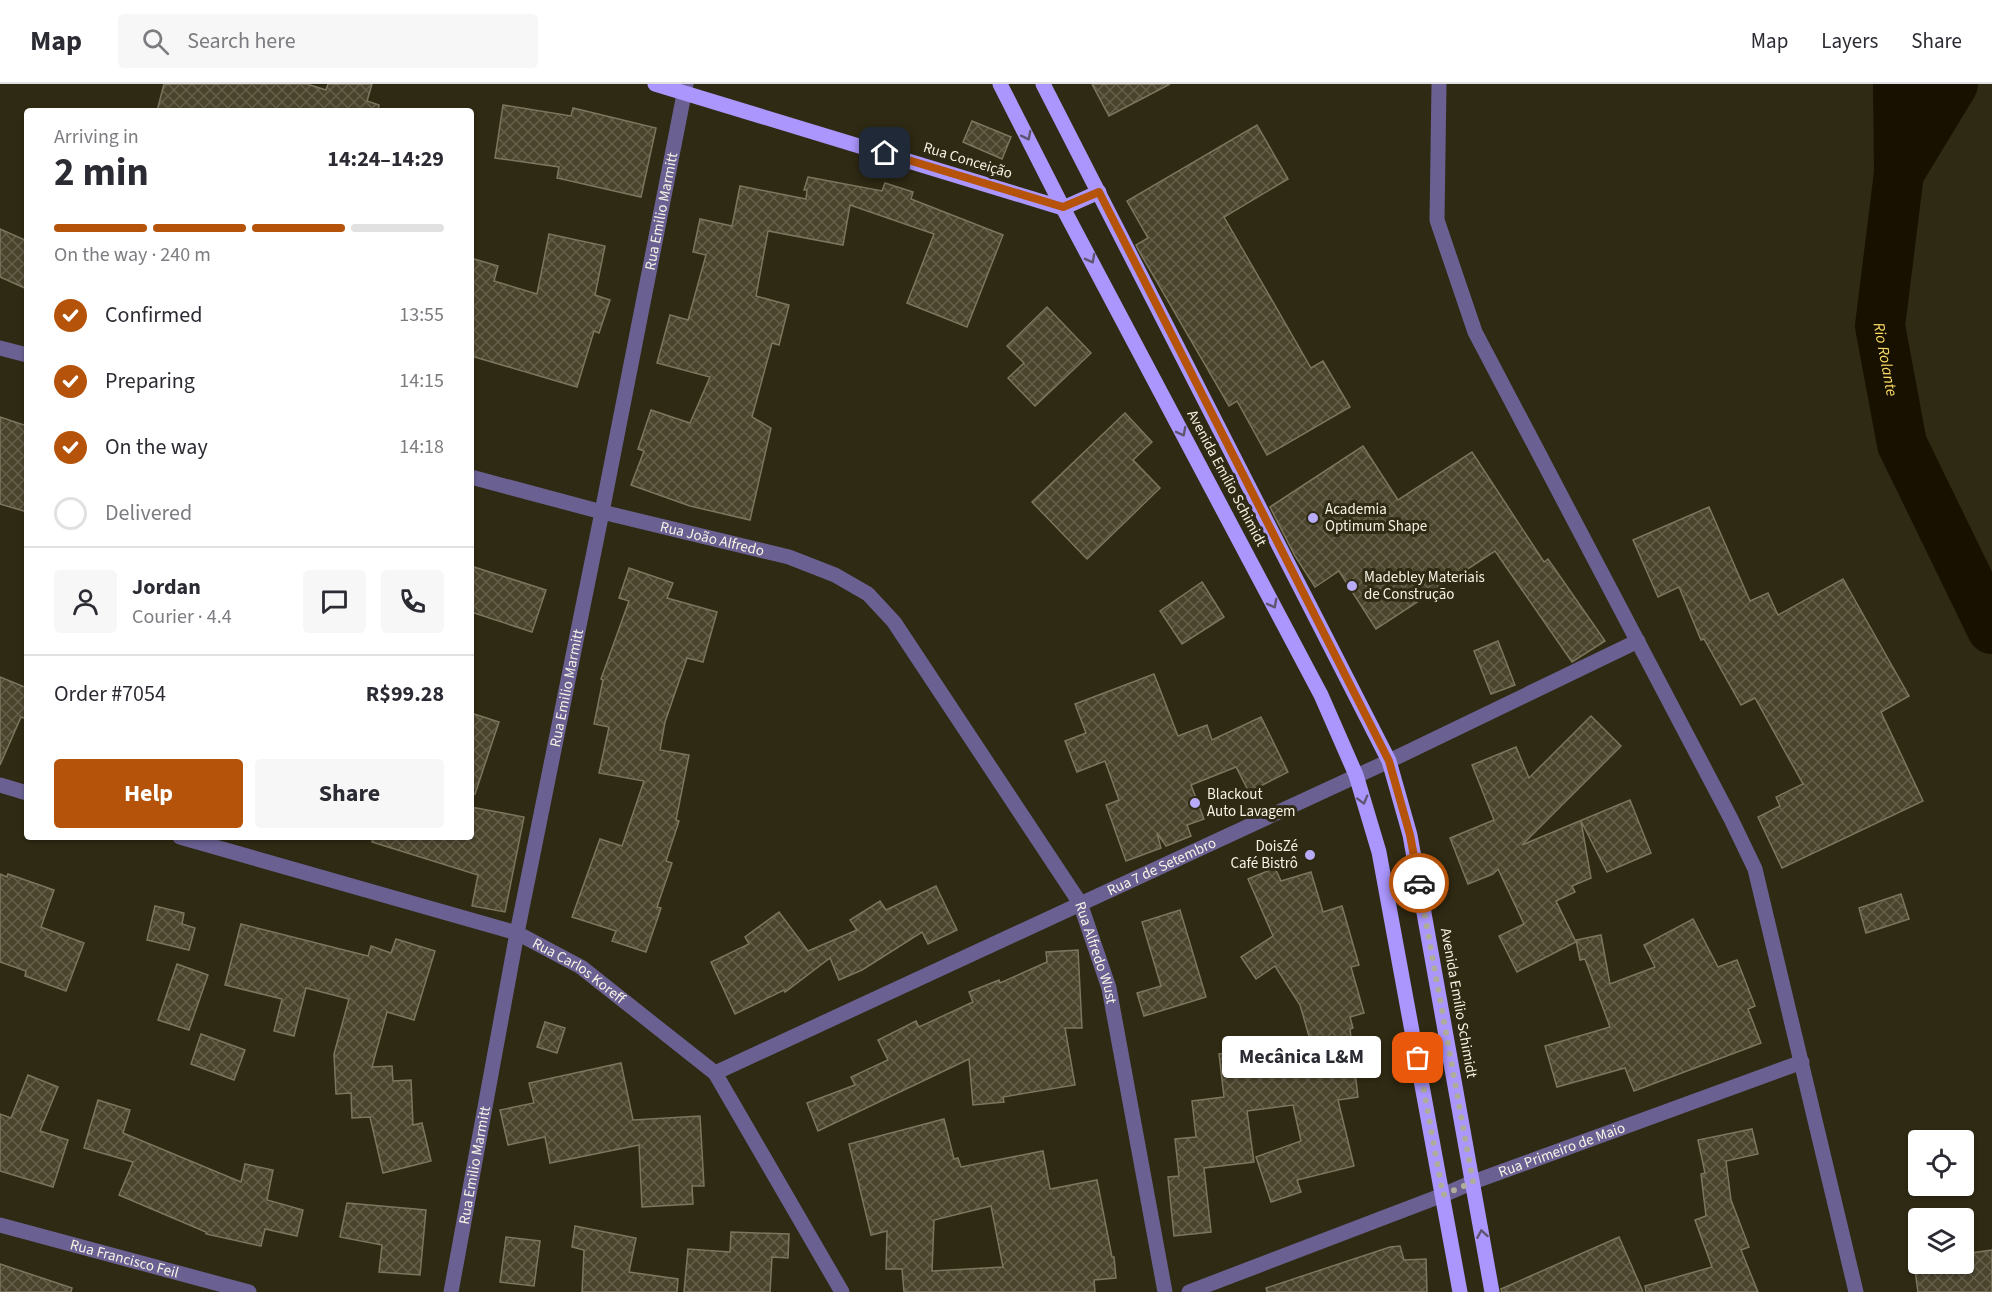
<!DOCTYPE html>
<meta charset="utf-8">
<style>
:root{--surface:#fff;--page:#f7f7f7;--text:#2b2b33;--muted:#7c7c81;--line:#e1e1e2;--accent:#b45309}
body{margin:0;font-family:"Source Sans 3",sans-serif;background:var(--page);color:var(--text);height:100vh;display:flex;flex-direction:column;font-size:22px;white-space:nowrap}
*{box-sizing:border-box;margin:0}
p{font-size:20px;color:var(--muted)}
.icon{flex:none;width:33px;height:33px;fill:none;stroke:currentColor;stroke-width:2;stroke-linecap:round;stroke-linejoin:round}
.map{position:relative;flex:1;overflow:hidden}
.panel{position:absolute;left:24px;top:24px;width:450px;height:732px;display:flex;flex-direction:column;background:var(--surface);border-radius:6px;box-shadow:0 2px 4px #0004}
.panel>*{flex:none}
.fabs{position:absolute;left:1908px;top:1046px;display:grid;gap:12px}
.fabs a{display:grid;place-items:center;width:66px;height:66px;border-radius:6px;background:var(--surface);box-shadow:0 2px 4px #0004;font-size:30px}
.pin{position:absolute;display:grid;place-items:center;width:51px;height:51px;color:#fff;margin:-26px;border-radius:12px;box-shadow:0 3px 9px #0006}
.courier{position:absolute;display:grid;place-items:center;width:60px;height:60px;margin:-30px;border:4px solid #b45309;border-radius:50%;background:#fff;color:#222;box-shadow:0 2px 8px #0007}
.bubble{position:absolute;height:42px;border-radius:6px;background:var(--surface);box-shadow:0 2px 4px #0004;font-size:20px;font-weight:700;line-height:42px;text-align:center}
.overview em{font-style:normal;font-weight:700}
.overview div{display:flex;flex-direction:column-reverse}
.overview{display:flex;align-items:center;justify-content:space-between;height:102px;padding:0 30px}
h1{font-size:39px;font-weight:700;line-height:45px}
.bar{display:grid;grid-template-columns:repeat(4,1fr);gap:9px 6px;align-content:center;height:72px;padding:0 30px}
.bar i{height:8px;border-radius:4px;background:var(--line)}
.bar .on{background:var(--accent)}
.bar p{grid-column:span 4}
.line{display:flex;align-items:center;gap:15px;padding:0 30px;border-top:2px solid var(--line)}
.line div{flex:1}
.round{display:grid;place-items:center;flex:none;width:63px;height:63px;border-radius:6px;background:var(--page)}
ol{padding:0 30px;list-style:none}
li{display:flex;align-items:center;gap:18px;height:66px}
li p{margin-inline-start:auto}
li .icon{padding:6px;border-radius:50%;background:var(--accent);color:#fff;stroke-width:4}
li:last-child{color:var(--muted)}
li i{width:33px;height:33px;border:3px solid var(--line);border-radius:50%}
.cta{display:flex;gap:12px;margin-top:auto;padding:12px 30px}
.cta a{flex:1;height:69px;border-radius:6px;background:var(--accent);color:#fff;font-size:24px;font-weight:700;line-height:69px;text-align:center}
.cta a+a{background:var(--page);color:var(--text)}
header{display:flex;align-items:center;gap:36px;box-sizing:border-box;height:84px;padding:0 30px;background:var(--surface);border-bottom:2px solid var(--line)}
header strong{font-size:28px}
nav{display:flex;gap:33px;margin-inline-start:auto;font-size:21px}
.search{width:420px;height:54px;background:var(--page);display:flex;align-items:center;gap:15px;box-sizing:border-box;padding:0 21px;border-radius:6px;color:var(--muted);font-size:22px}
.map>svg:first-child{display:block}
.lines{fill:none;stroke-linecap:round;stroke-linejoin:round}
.river{stroke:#181100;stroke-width:50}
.building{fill:url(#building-cross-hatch);stroke:#7c765d;stroke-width:1.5;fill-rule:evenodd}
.minor{stroke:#6a6192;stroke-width:15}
.major{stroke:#aa96fc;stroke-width:15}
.oneway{stroke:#605570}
.done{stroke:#b0ac9b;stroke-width:6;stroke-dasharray:0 10.8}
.route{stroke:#b45309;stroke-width:8}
.poi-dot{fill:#b8abf7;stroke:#2f2a13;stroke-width:2}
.labels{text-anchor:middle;stroke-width:6;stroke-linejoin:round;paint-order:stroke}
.street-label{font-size:15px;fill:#f6f2e4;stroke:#2f2a13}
.poi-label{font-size:15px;fill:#f6f2e4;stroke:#2f2a13;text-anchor:start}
.water-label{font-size:16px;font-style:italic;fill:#fadc66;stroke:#2f2a13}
</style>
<header>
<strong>Map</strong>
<div class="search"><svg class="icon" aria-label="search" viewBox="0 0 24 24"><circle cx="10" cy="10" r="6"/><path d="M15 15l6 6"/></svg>Search here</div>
<nav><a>Map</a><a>Layers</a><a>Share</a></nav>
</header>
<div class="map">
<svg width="1992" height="1208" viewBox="0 0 1992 1208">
<defs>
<pattern id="building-cross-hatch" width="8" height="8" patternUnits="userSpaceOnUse" patternTransform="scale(1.5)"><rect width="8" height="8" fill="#4a442d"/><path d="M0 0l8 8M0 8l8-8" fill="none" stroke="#655f4b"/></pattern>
</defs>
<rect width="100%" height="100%" fill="#2f2a13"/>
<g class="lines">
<g class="river">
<path d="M1898,0L1899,89"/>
<path id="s1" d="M1953,0L1899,89L1880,242L1902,360L1992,545"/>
</g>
</g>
<g class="building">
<path d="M164,0H307L326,6L328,0H372L367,17L379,21L378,27H157Z"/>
<path d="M1092,0H1170L1109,32Z"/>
<path d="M503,21L571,32L573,24L656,44L641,113L557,94L559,83L495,74Z"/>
<path d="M972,37L1011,53L1002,75L963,58Z"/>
<path d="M1257,41L1288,95L1224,133L1311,284L1323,277L1350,323L1267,371L1237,317L1229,322L1139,167L1136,161L1148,154L1127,117Z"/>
<path d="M808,93L882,107L885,99L913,108L911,115L1003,151L967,243L907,219L934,150L850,121L843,161L768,147L756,212L789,221L779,261L772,259L752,333L771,344L750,436L690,422L631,401L644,367L638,365L651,326L690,339L710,293L657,279L670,231L688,236L706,171L693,168L700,135L732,142L740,102L806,115L807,106H804Z"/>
<path d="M0,145L27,157V205L0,193Z"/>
<path d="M549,150L605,162L595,211L610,216L599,249L594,247L577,303L471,272V174L498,182L494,197L537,210Z"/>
<path d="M1047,223L1091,269L1035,322L1008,294L1024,279L1007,262Z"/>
<path d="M1125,329L1152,358L1133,376L1160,404L1087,475L1032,418Z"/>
<path d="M0,333L27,342V428L0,420Z"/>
<path d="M1363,362L1398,416L1472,368L1544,478L1548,475L1605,557L1572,578L1495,467L1376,545L1339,487L1315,503L1295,472L1270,423Z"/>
<path d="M1709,423L1750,517L1768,509L1778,531L1843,495L1909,612L1881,628L1923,717L1782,784L1758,733L1780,722L1776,713L1803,700L1755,614L1741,621L1704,555L1701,556L1679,503L1658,513L1633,456Z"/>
<path d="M471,482L546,506L532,548L471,528Z"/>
<path d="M629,484L673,499L667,514L717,528L703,578L687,574L665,638L660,666L689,671L676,736L679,737L666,777L672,779L657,823L661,824L646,868L612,857L616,847L572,833L600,755L622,762L644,697L599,689L609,643L594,640L603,596L601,595L629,517L619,514Z"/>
<path d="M1202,498L1224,533L1182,560L1160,527Z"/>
<path d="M1498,557L1515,601L1491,610L1474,567Z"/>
<path d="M1154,590L1178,652L1207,641L1212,656L1261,633L1288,688L1249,708L1236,683L1191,701L1204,735L1187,741L1191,752L1166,762L1157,749L1161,764L1126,777L1106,721L1119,716L1105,677L1077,688L1065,657L1086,649L1075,620Z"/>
<path d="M0,593L27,604V635L21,633L0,681Z"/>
<path d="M471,629L499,638L475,710L471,709Z"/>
<path d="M1591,632L1621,662L1522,761L1630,716L1651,769L1607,788L1581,737L1591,794L1572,802L1575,808L1556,817L1576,858L1517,888L1499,852L1524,840L1498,785L1493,790L1468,800L1450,754L1494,736L1472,681L1516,663L1529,694Z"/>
<path d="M471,723L524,733L505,828L472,822L478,791L372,758L373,753H471Z"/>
<path d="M1275,784L1281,797L1311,788L1323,828L1342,822L1359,881L1351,883L1364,929L1350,933L1353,944L1350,945L1358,1013L1338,1016L1354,1082L1297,1096L1301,1108L1271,1118L1256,1073L1301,1057L1293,1021L1247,1027L1254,1078L1204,1084L1211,1148L1174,1152L1168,1093L1179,1092L1175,1055L1196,1053L1192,1017L1224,1013L1219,970L1311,959L1300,921L1275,882L1256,895L1241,873L1273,852L1248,795Z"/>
<path d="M0,790L7,793L8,790L54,806L41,843L84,859L66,907L25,892L26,887L0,878Z"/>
<path d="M936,802L957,846L928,860L922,848L862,886L839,896L830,874L785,908L784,906L735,930L711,878L749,860L745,853L779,828L808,867L857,846L850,836L880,817L886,826Z"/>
<path d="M1901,810L1909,835L1866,849L1859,824Z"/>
<path d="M155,822L184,829L182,840L195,844L189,866L147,856Z"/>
<path d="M1180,826L1206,913L1144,932L1137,909L1161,902L1142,838Z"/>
<path d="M1693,835L1718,883L1737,876L1755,922L1748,925L1761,959L1634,1007L1625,984L1557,1003L1545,962L1610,943L1585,875L1580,876L1576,856L1601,851L1610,900L1655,883L1644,861Z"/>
<path d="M241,840L368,872L371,862L391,869L396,855L435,867L414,936L387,928L372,983L392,982L393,997L411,996L413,1041L422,1039L431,1077L383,1089L370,1033L352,1034L351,1009L336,1010L334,970L349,915L306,904L294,952L274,947L282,915L225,901Z"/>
<path d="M1078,866L1082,944H1065L1075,1001L1003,1013L1004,1018L973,1021L969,975L818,1047L807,1019L855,1001L851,993L888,976L878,956L916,937L919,943L973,918L969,908L999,896L1000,899L1047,878L1046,868Z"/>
<path d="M177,880L208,891L189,946L158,936Z"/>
<path d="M545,938L565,944L557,969L537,963Z"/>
<path d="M201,950L245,966L234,996L191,980Z"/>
<path d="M621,979L633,1036L700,1032L704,1102H692L693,1120L642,1123L639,1061L550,1079L545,1053L508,1061L500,1026L534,1019L529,999Z"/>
<path d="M28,991L58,1003L40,1047L68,1056L53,1103L0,1087V1030L11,1034Z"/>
<path d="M98,1016L130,1026L123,1049L241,1098L245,1080L273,1086L267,1116L303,1126L297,1152L265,1145L261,1162L206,1150V1148L119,1111L133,1078L84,1064Z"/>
<path d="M944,1035L954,1075L958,1074L961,1083L1043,1067L1050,1105L1097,1096L1112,1173H1114L1116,1194L1094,1196L1095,1208H904L902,1185H886L887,1147L871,1151L849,1060ZM991,1122L1003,1183L932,1187L934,1136Z"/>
<path d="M1752,1045L1758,1070L1726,1077L1731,1116L1749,1163L1741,1166L1758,1208H1646L1645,1202L1712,1183L1695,1136L1706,1132L1701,1090L1705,1089L1698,1056Z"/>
<path d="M347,1119L426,1126L420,1191L379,1188L382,1161L340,1153Z"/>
<path d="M575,1142L636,1154L629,1188L678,1195L677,1208H582L584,1166L572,1163Z"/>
<path d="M731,1148L789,1150L788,1174L772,1173L770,1208H684L688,1165L730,1168Z"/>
<path d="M506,1153L540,1157L534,1202L500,1198Z"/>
<path d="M1619,1153L1643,1208H1502L1501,1205Z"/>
<path d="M1400,1162L1404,1176L1426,1175L1427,1208H1267L1266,1204L1390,1163Z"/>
<path d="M1992,1166V1208H1918L1914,1179H1964V1170Z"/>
<path d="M0,1180L72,1204L71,1208H0Z"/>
</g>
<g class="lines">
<g class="minor">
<path d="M1439,0L1437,136L1475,248L1731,735L1755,785L1856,1208"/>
<path d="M0,264L27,271"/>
<path id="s2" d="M471,393L602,428L789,473L835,491L868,510L894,538L1080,819L1109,904L1165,1208"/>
<path d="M0,701L27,709"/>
<path id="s3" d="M180,753L517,849L581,883L715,989L842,1208"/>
<path id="s4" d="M715,989L1389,677L1638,557"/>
<path id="s5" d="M0,1141L249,1208"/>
<path id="s6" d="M451,1208L517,849L602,428L686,0"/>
<path id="s7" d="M1189,1208L1443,1111L1473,1098L1802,978"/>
</g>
<g class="major">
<path d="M655,0L1063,124"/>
<path d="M1000,0L1063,124L1321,611L1356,691L1379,768L1460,1208"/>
<path d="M1043,0L1389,677L1410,751L1492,1208"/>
<path d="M1063,124L1099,108"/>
</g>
</g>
<defs><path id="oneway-chevron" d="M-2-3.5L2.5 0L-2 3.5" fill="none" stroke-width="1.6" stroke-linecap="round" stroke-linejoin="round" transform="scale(1.5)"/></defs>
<g class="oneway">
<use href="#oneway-chevron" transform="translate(1027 52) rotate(63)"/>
<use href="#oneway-chevron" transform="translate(1091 175) rotate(62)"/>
<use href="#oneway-chevron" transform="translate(1182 348) rotate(62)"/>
<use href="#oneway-chevron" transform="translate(1273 520) rotate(62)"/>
<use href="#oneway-chevron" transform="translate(1363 716) rotate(74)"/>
<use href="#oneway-chevron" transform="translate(1482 1150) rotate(-100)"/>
</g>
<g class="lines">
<path class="done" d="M1418,974L1443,1111L1473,1098L1419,799"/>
<path class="route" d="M885,69L1063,123L1099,108L1389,677L1410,751L1419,799"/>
</g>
<g class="poi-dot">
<circle cx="1313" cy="434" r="6"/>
<circle cx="1352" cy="502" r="6"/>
<circle cx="1195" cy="719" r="6"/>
<circle cx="1310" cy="771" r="6"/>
</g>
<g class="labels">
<g class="street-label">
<text transform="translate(968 76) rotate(17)" y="5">Rua Conceição</text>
<text dy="5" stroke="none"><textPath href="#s6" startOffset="1101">Rua Emilio Marmitt</textPath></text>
<text transform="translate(1227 394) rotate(62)" y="5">Avenida Emílio Schimidt</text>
<text dy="5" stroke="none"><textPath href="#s2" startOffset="249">Rua João Alfredo</textPath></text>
<text dy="5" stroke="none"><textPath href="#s6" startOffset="615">Rua Emilio Marmitt</textPath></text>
<text dy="5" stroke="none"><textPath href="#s4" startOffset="492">Rua 7 de Setembro</textPath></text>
<text dy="5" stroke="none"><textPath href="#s2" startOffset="843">Rua Alfredo Wust</textPath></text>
<text dy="5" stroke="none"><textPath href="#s3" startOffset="423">Rua Carlos Koreff</textPath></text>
<text transform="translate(1459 919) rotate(80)" y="5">Avenida Emílio Schimidt</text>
<text dy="5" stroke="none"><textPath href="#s7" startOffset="399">Rua Primeiro de Maio</textPath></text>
<text dy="5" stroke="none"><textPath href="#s6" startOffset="129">Rua Emilio Marmitt</textPath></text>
<text dy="5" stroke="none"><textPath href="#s5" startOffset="129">Rua Francisco Feil</textPath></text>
</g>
<g class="poi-label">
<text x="1325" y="430">Academia<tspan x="1325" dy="17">Optimum Shape</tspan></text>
<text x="1364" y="498">Madebley Materiais<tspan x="1364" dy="17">de Construção</tspan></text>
<text x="1207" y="715">Blackout<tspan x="1207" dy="17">Auto Lavagem</tspan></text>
<text x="1298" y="767" text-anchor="end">DoisZé<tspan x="1298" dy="17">Café Bistrô</tspan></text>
</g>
<g class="water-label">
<text dy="6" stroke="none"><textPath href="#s1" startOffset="292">Rio Rolante</textPath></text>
</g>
</g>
</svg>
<div class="fabs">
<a><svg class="icon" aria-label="locate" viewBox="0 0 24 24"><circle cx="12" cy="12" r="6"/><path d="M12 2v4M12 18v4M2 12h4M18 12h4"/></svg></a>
<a><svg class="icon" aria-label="layers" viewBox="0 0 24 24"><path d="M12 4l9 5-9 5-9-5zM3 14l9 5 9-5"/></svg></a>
</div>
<div class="pin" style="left:1418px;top:974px;background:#ea580c"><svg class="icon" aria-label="bag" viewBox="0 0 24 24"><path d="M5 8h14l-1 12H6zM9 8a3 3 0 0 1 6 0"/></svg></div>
<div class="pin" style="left:885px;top:69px;background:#1f2937"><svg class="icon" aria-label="home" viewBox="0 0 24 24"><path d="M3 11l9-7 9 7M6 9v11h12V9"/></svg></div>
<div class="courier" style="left:1419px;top:799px"><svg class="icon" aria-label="car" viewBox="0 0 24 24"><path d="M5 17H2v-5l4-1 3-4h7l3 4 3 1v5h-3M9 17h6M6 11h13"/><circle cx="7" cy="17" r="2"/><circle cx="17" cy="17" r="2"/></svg></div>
<div class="bubble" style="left:1222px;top:952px;width:159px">Mecânica L&amp;M</div>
<section class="panel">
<div class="overview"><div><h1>2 min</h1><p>Arriving in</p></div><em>14:24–14:29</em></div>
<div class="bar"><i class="on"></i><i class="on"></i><i class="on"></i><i></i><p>On the way · 240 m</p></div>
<ol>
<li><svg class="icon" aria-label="check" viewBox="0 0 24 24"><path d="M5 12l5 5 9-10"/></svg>Confirmed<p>13:55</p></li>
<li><svg class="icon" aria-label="check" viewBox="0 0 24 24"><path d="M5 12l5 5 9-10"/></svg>Preparing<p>14:15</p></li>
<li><svg class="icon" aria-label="check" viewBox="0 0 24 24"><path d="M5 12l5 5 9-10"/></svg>On the way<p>14:18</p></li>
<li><i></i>Delivered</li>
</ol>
<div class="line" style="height:108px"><a class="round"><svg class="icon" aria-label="person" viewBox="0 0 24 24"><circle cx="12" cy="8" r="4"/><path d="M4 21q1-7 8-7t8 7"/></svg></a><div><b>Jordan</b><p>Courier · 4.4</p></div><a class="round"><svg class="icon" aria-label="chat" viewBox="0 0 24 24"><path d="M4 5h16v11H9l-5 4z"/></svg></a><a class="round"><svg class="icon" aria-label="phone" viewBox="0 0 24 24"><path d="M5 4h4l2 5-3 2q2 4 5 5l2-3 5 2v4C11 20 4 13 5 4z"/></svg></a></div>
<div class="line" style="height:78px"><div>Order #7054</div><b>R$99.28</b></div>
<div class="cta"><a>Help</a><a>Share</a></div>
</section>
</div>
